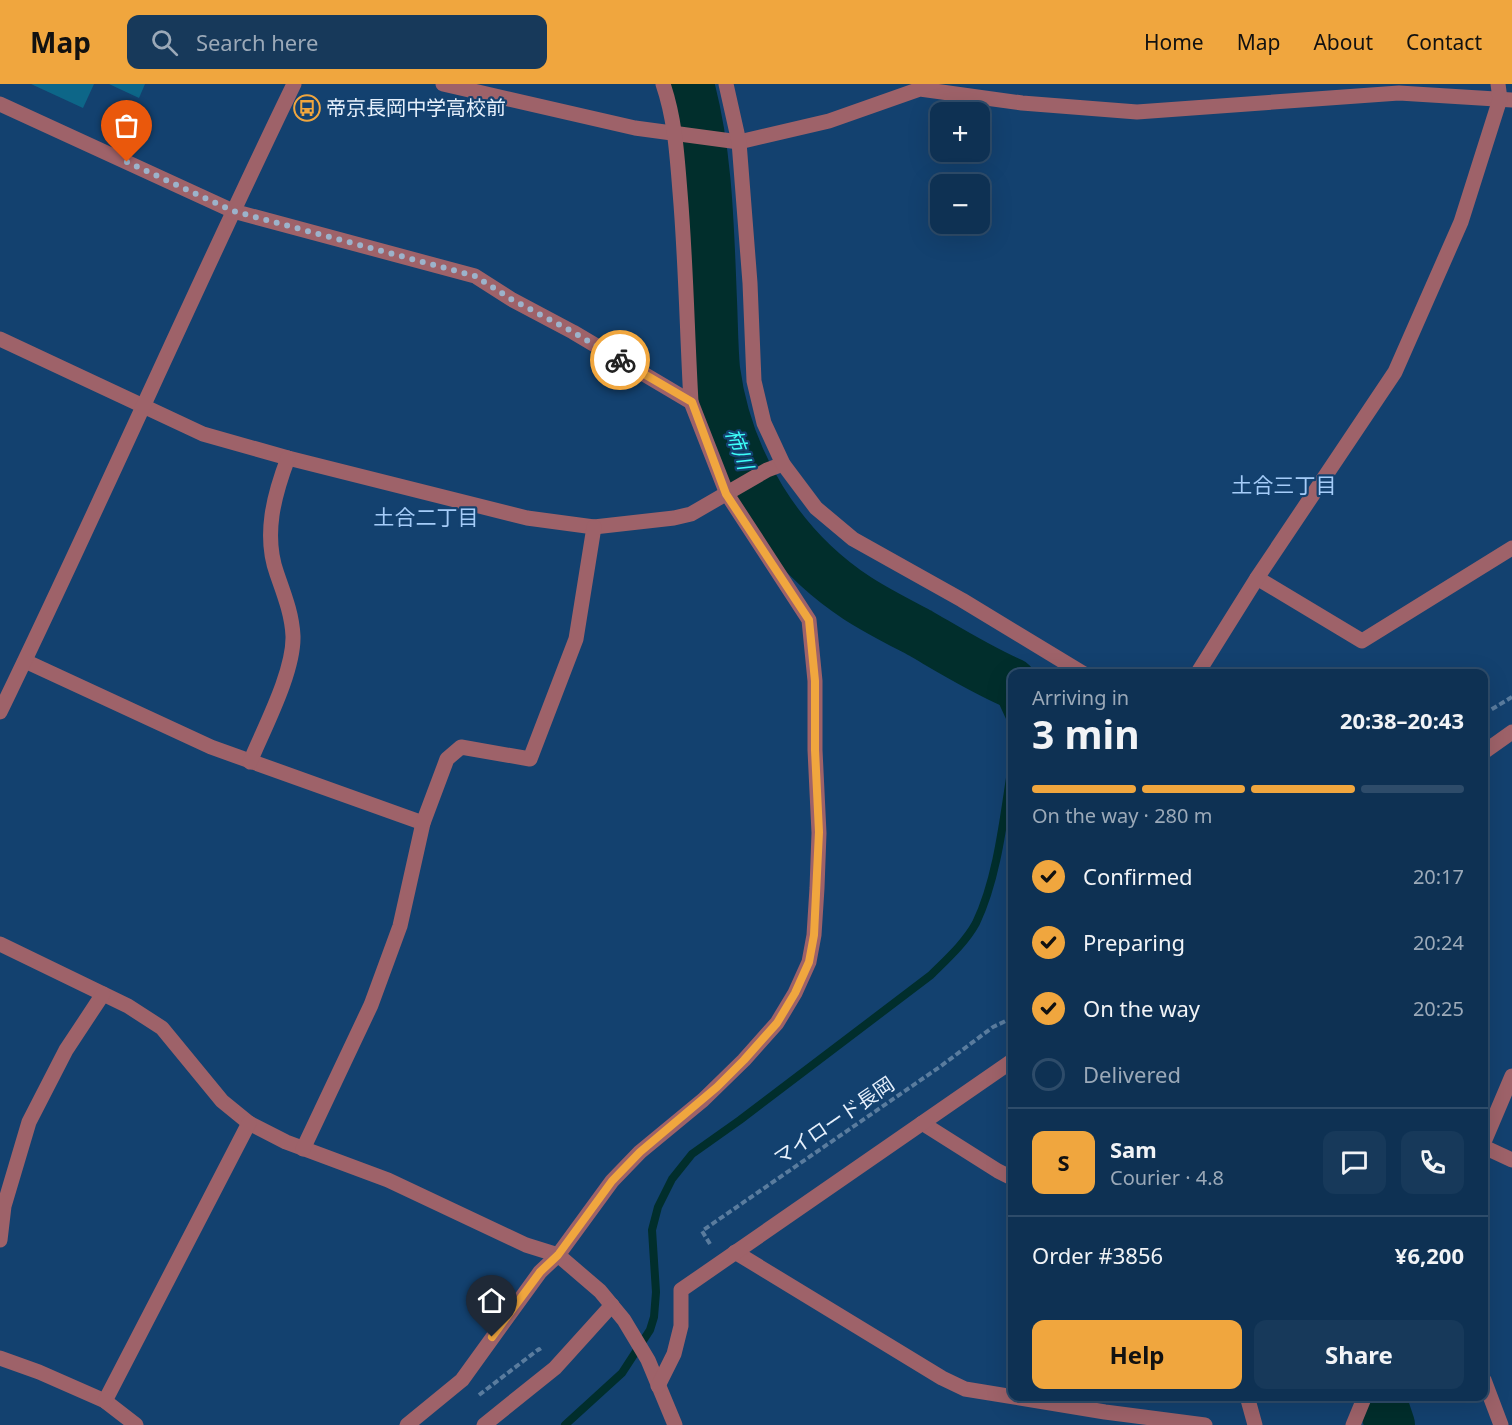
<!DOCTYPE html>
<meta charset="utf-8">
<style>
:root{--surface:#0e3153;--page:#17395a;--text:#f1f3f6;--muted:#9ba9b8;--line:#2e4c6a;--accent:#f0a63e}
body{margin:0;font-family:"Noto Sans","Noto Sans JP",sans-serif;background:var(--page);color:var(--text);height:100vh;display:flex;flex-direction:column;font-size:22px;white-space:nowrap}
*{box-sizing:border-box;margin:0}
p{font-size:20px;color:var(--muted)}
.icon{flex:none;width:33px;height:33px;fill:none;stroke:currentColor;stroke-width:2;stroke-linecap:round;stroke-linejoin:round}
.map{position:relative;flex:1;overflow:hidden}
.panel{position:absolute;left:1008px;top:585px;width:480px;height:732px;display:flex;flex-direction:column;background:var(--surface);border-radius:12px;box-shadow:0 6px 24px #0002,0 0 0 2px var(--line)}
.panel>*{flex:none}
.controls{position:absolute;left:930px;top:18px;display:grid;gap:12px}
.controls a{display:grid;place-items:center;width:60px;height:60px;border-radius:12px;background:var(--surface);box-shadow:0 6px 24px #0002,0 0 0 2px var(--line);font-size:30px}
.pin{position:absolute;display:grid;place-items:center;width:51px;height:51px;color:#fff;margin:-62px -26px;border-radius:50% 50% 50% 0;rotate:-45deg;box-shadow:0 0 6px #0007}
.pin .icon{rotate:45deg}
.courier{position:absolute;display:grid;place-items:center;width:60px;height:60px;margin:-30px;border:4px solid #f0a63e;border-radius:50%;background:#fff;color:#222;box-shadow:0 2px 8px #0007}
.headline em{font-style:normal;font-weight:700}
.headline div{display:flex;flex-direction:column-reverse}
.headline{display:flex;align-items:center;justify-content:space-between;height:102px;padding:0 24px}
h1{font-size:39px;font-weight:700;line-height:45px}
.bar{display:grid;grid-template-columns:repeat(4,1fr);gap:9px 6px;align-content:center;height:72px;padding:0 24px}
.bar i{height:8px;border-radius:4px;background:var(--line)}
.bar .on{background:var(--accent)}
.bar p{grid-column:span 4}
.line{display:flex;align-items:center;gap:15px;padding:0 24px;border-top:2px solid var(--line)}
.line div{flex:1}
.round{display:grid;place-items:center;flex:none;width:63px;height:63px;border-radius:12px;background:var(--page)}
ol{padding:0 24px;list-style:none}
li{display:flex;align-items:center;gap:18px;height:66px}
li p{margin-inline-start:auto}
li .icon{padding:6px;border-radius:50%;background:var(--accent);color:#111;stroke-width:4}
li:last-child{color:var(--muted)}
li i{width:33px;height:33px;border:3px solid var(--line);border-radius:50%}
.action{display:flex;gap:12px;margin-top:auto;padding:12px 24px}
.action a{flex:1;height:69px;border-radius:12px;background:var(--accent);color:#111;font-size:24px;font-weight:700;line-height:69px;text-align:center}
.action a+a{background:var(--page);color:var(--text)}
header{display:flex;align-items:center;gap:36px;box-sizing:border-box;height:84px;padding:0 30px;background:var(--accent);color:#111}
header strong{font-size:28px}
nav{display:flex;gap:33px;margin-inline-start:auto;font-size:21px}
.search{width:420px;height:54px;background:var(--page);display:flex;align-items:center;gap:15px;box-sizing:border-box;padding:0 21px;border-radius:12px;color:var(--muted);font-size:22px}
.map>svg:first-child{display:block}
.lines{fill:none;stroke-linecap:round;stroke-linejoin:round}
.stream{stroke:#012e2c;stroke-width:8}
.river{stroke:#012e2c;stroke-width:50}
.building{fill:#0d6688}
.path{stroke:#5a7c9e;stroke-width:4;stroke-dasharray:6 3;stroke-linecap:butt}
.minor{stroke:#9e6269;stroke-width:15}
.tertiary{stroke:#9e6269;stroke-width:15}
.done{stroke:#9cb3cb;stroke-width:6;stroke-dasharray:0 10.8}
.route{stroke:#f0a63e;stroke-width:8}
.labels{text-anchor:middle;stroke-width:4.5;stroke-linejoin:round;paint-order:stroke}
.poi-label{font-size:20px;fill:#e6f0fc;stroke:#13416f;text-anchor:start}
.street-label{font-size:20px;fill:#e6f0fc;stroke:#13416f}
.water-label{font-size:21px;font-style:italic;fill:#3dfdf8;stroke:#13416f}
.neighbourhood-label{font-size:21px;fill:#a5ccf8;stroke:#13416f}
</style>
<header>
<strong>Map</strong>
<div class="search"><svg class="icon" aria-label="search" viewBox="0 0 24 24"><circle cx="10" cy="10" r="6"/><path d="M15 15l6 6"/></svg>Search here</div>
<nav><a>Home</a><a>Map</a><a>About</a><a>Contact</a></nav>
</header>
<div class="map">
<svg width="1512" height="1341" viewBox="0 0 1512 1341">
<rect width="100%" height="100%" fill="#13416f"/>
<g class="lines">
<g class="stream">
<path d="M989,588L1010,634L1012,646"/>
<path d="M565,1341L622,1289L650,1246L654,1233L656,1208L652,1146L658,1123L672,1095L692,1070L740,1036L931,891C947,875 965,859 976,839C998,793 1004,731 1012,681"/>
</g>
<g class="river">
<path d="M689,0C708,70 709,145 712,217C713,239 713,262 715,285C727,377 779,463 857,514C877,527 899,538 920,549C951,567 980,585 1012,599"/>
<path d="M1384,1323L1390,1341"/>
</g>
</g>
<g class="building">
<path d="M31,0H94L83,24Z"/>
<path d="M109,0H145L139,14Z"/>
</g>
<g class="lines">
<g class="path">
<path d="M1484,630L1512,613"/>
<path d="M710,1160L702,1147L941,982L993,943L1012,934"/>
<path d="M479,1311L539,1265L541,1268"/>
</g>
<g class="minor">
<path d="M443,0L635,44L739,58L829,37L920,5L1022,19L1137,28L1399,9L1512,16"/>
<path d="M663,0C675,35 677,71 680,108C686,178 687,248 691,318"/>
<path d="M0,20L233,127L475,192L511,215L573,248L691,318L727,410L809,536L815,597V666L819,749L817,804L814,851L809,878L795,909L777,939L744,976L703,1016L640,1068L612,1097L558,1171L540,1188L462,1296L407,1341"/>
<path d="M0,255L203,350L288,374L527,434L594,443L674,434L691,430L767,386L783,380"/>
<path d="M1257,494L1362,557L1512,464"/>
<path d="M25,577L211,663L423,739"/>
<path d="M1197,590L1257,494L1395,288L1461,138L1500,15L1498,0"/>
<path d="M1484,668L1512,648"/>
<path d="M250,678C264,644 294,588 293,552C292,530 284,510 277,490C263,451 274,411 288,374"/>
<path d="M0,860L128,922L162,944L222,1017L249,1039L286,1058L388,1096L526,1161L558,1171L600,1207L624,1236L648,1276L675,1341"/>
<path d="M922,1039L998,1087L1012,1094"/>
<path d="M1484,1063L1512,1076"/>
<path d="M303,1065L371,921L400,842L423,739L447,675L461,663L530,675L576,555L594,443"/>
<path d="M0,1156L4,1122L29,1038L66,966L103,910"/>
<path d="M735,1168L942,1294L965,1305L1105,1328L1205,1341"/>
<path d="M0,1274L39,1288L105,1317L136,1341"/>
<path d="M658,1302L674,1270L681,1242V1206L1012,977"/>
<path d="M1247,1312L1255,1341"/>
<path d="M105,1317L249,1039"/>
<path d="M484,1341L555,1284L612,1221"/>
</g>
<g class="tertiary">
<path d="M726,0L739,58L750,199L754,297L764,339L783,380L816,424L853,455L962,516L1084,590"/>
<path d="M0,628C101,420 193,208 294,0"/>
<path d="M1484,1058L1512,992"/>
<path d="M1484,1296L1501,1341"/>
<path d="M1353,1341L1365,1312"/>
</g>
</g>
<g class="lines">
<path class="done" d="M127,78L233,127L475,192L511,215L573,248L620,276"/>
<path class="route" d="M492,1253L540,1188L558,1171L612,1097L640,1068L717,1003L744,976L777,939L795,909L809,878L814,851L819,748L815,666V597L809,536L726,410L692,318L620,276"/>
</g>
<defs>
<g id="bus-ring" transform="scale(1.35)"><circle r="9.5" fill="#13416f" stroke="#f0a63e" stroke-width="1.5"/><path d="M-5-6H5V4H4V6H2V4H-2V6H-4V4H-5ZM-3.5-4V0h7V-4ZM-3.5 1.2v1.5H-2V1.2ZM2 1.2v1.5H3.5V1.2Z" fill="#f0a63e"/></g>
</defs>
<g fill-rule="evenodd">
<use href="#bus-ring" x="307" y="24"/>
</g>
<g class="labels">
<g class="poi-label">
<text x="326" y="31">帝京長岡中学高校前</text>
</g>
<g class="street-label">
<text transform="translate(834 1037) rotate(-34)" y="7">マイロード長岡</text>
</g>
<g class="water-label">
<text transform="translate(739 365) rotate(70)" y="7">柿川</text>
</g>
<g class="neighbourhood-label">
<text x="1284" y="409">土合三丁目</text>
<text x="426" y="441">土合二丁目</text>
</g>
</g>
</svg>
<div class="controls">
<a>+</a>
<a>−</a>
</div>
<div class="pin" style="left:127px;top:78px;background:#ea580c"><svg class="icon" aria-label="bag" viewBox="0 0 24 24"><path d="M5 8h14l-1 12H6zM9 8a3 3 0 0 1 6 0"/></svg></div>
<div class="pin" style="left:492px;top:1253px;background:#1f2937"><svg class="icon" aria-label="home" viewBox="0 0 24 24"><path d="M3 11l9-7 9 7M6 9v11h12V9"/></svg></div>
<div class="courier" style="left:620px;top:276px"><svg class="icon" aria-label="bike" viewBox="0 0 24 24"><circle cx="6" cy="16" r="4"/><circle cx="18" cy="16" r="4"/><path d="M6 16l4-8h5l3 8M10 8l3 8H6M13 5h3"/></svg></div>
<section class="panel">
<div class="headline"><div><h1>3 min</h1><p>Arriving in</p></div><em>20:38–20:43</em></div>
<div class="bar"><i class="on"></i><i class="on"></i><i class="on"></i><i></i><p>On the way · 280 m</p></div>
<ol>
<li><svg class="icon" aria-label="check" viewBox="0 0 24 24"><path d="M5 12l5 5 9-10"/></svg>Confirmed<p>20:17</p></li>
<li><svg class="icon" aria-label="check" viewBox="0 0 24 24"><path d="M5 12l5 5 9-10"/></svg>Preparing<p>20:24</p></li>
<li><svg class="icon" aria-label="check" viewBox="0 0 24 24"><path d="M5 12l5 5 9-10"/></svg>On the way<p>20:25</p></li>
<li><i></i>Delivered</li>
</ol>
<div class="line" style="height:108px"><b class="round" style="background:var(--accent);color:#111">S</b><div><b>Sam</b><p>Courier · 4.8</p></div><a class="round"><svg class="icon" aria-label="chat" viewBox="0 0 24 24"><path d="M4 5h16v11H9l-5 4z"/></svg></a><a class="round"><svg class="icon" aria-label="phone" viewBox="0 0 24 24"><path d="M5 4h4l2 5-3 2q2 4 5 5l2-3 5 2v4C11 20 4 13 5 4z"/></svg></a></div>
<div class="line" style="height:78px"><div>Order #3856</div><b>¥6,200</b></div>
<div class="action"><a>Help</a><a>Share</a></div>
</section>
</div>
